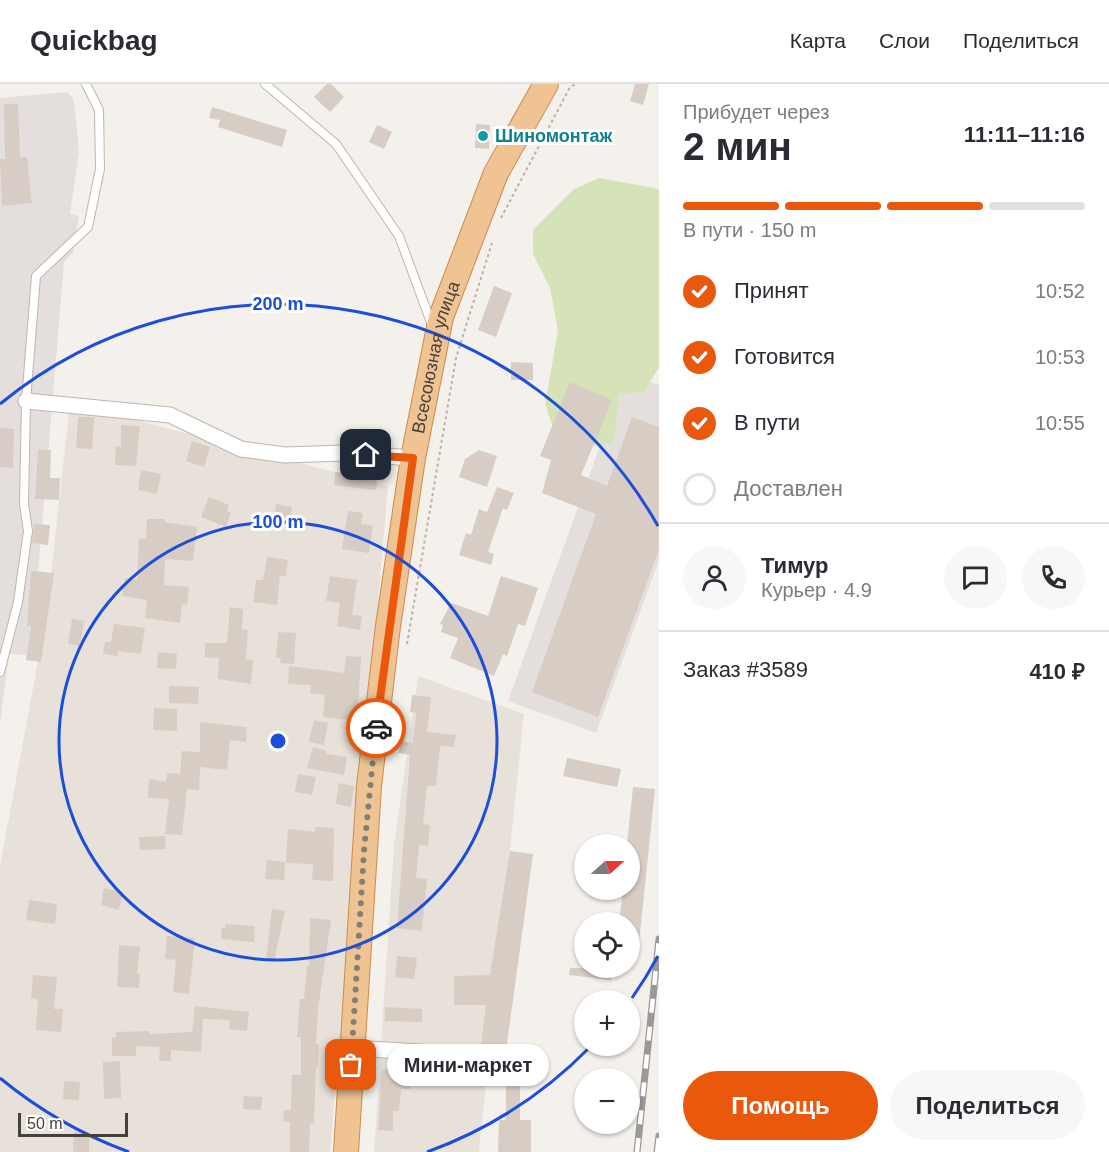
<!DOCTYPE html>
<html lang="ru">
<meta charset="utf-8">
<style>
:root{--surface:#fff;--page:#f7f7f7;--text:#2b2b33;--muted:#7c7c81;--line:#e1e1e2;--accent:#ea580c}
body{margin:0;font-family:Arial,sans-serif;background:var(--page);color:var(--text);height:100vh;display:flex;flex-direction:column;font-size:22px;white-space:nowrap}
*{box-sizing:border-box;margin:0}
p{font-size:20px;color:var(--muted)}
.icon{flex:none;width:33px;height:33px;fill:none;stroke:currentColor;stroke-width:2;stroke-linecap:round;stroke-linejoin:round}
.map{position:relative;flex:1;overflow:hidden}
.side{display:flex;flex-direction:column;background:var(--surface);width:450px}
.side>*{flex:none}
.needle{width:39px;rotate:69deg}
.controls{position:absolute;left:574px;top:750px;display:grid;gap:12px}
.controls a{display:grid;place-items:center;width:66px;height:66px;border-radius:50%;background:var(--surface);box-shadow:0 2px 4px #0004;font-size:30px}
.scale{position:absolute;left:18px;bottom:15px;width:110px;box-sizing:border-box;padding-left:6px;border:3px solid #47403a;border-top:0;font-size:16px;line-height:21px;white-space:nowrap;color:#47403a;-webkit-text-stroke:4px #fff;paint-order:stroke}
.pin{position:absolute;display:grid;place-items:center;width:51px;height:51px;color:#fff;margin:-26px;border-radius:12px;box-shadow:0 3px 9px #0006}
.courier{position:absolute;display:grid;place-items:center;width:60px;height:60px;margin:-30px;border:4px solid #ea580c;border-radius:50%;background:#fff;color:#222;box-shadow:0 2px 8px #0007}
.bubble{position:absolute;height:42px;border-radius:21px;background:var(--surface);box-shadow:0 2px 4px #0004;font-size:20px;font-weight:700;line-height:42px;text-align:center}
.overview em{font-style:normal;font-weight:700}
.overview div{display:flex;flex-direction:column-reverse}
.overview{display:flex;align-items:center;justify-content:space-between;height:102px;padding:0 24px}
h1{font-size:39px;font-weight:700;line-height:45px}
.bar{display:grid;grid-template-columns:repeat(4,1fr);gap:9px 6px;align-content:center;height:72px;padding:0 24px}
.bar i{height:8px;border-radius:4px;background:var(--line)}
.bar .current{background:var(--accent)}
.bar p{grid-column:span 4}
.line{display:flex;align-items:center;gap:15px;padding:0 24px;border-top:2px solid var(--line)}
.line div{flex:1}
.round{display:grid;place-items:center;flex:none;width:63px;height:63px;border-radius:32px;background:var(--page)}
ol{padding:0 24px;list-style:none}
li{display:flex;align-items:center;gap:18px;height:66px}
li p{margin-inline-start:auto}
li .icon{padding:6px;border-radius:50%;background:var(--accent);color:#fff;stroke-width:4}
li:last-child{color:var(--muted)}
li i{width:33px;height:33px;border:3px solid var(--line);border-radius:50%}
.primary-button{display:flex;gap:12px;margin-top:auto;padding:12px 24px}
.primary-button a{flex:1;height:69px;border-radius:36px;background:var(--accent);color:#fff;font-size:24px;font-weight:700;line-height:69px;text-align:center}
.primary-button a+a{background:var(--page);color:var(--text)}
header{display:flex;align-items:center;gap:36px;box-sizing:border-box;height:84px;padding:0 30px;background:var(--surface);border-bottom:2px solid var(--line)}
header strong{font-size:28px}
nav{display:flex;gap:33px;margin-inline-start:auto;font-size:21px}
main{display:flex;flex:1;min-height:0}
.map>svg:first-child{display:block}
.residential{fill:#e7e1da}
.industrial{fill:#e4dfdd}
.green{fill:#d6e3b9}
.building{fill:#d7cdc5}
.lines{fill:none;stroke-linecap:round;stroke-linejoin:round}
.service-casing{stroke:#beb6af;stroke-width:10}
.minor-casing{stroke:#beb6af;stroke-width:17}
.trunk-casing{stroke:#cc8a4e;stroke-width:26}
.path{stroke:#beb0a2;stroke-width:2;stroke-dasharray:3 3;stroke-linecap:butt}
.service{stroke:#fff;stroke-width:8}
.minor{stroke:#fff;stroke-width:15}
.trunk{stroke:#f0c492;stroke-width:24}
.rail-casing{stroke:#999;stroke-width:7}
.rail{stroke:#fff;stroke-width:4.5;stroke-dasharray:14;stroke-linecap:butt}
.done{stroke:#847e78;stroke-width:6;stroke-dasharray:0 10.8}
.route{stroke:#ea580c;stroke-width:8}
.ring{fill:none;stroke:#1d4ed8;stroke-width:3}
.culture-dot{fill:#0f9aa8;stroke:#fff;stroke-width:2}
.labels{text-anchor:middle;stroke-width:6;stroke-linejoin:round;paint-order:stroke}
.culture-label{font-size:18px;font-weight:bold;fill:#0d838f;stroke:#fff;text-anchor:start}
.street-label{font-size:18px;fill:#47403a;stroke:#fff}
.centre{fill:#1d4ed8;stroke:#fff;stroke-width:3}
.ring-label{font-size:18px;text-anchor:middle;font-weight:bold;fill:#1d4ed8;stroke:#fff;stroke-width:6;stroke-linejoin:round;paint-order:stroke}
</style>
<header>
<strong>Quickbag</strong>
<nav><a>Карта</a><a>Слои</a><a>Поделиться</a></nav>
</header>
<main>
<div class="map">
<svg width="659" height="1068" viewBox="0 0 659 1068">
<rect width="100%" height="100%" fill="#f4f0ec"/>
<g class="residential">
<path d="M70,319L388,402L330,1068H0V782L46,534Z"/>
<path d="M418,592L524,630L479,1068H374L394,761Z"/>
</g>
<g class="industrial">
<path d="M67,8L74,16L79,68L70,130L79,132L73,169L64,178L38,489L27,571L9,570L0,639V14Z"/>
<path d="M626,290L659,301V476L596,649L508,617Z"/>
</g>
<path class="green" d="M599,94L659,105V283L644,308L619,310L614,359L561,366L545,320L558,247L550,204L533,170V146L574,105Z"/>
<g class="building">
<path d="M327,0H331L344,13L330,28L314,13Z"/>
<path d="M635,0H649L643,21L630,17Z"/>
<path d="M4,20H18L20,73H27L32,119L2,122L0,75H5Z"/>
<path d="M212,23L287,46L282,63L218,43L220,36L209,34Z"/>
<path d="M476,40L490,41L489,65L475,64Z"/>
<path d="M377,41L392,48L384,65L369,58Z"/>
<path d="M494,202L512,209L496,253L478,246Z"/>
<path d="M511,278L533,279V296H511Z"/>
<path d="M570,298L612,316L581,391L607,402L632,333L659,343V465L598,633L532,608L596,430L542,409L551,376L540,372Z"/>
<path d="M78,333H94L92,365L76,364Z"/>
<path d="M121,341L140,342L136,382L115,381L116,362L121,363Z"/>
<path d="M0,344L14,345L13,384L0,383Z"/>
<path d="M192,357L210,363L204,383L186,377Z"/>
<path d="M38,365L51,366L50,394H60L59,416L35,415Z"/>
<path d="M479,366L497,372L487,403L459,393L465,375Z"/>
<path d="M362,383L378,384L376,406L334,401L335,388L361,390Z"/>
<path d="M141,386L161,390L157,410L138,406Z"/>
<path d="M497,403L514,409L507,426L503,424L488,468L494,470L491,481L459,471L466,449L471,451L479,425L487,428Z"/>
<path d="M209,413L229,421L227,427L231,429L226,443L201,433Z"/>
<path d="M276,420L292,423L290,438L274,435Z"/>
<path d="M348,427L363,429L361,440L373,442L369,469L342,465Z"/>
<path d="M147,435H165V438L197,443L193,477L165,475L164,501L189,503L187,521L182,520L180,539L145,534L147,516L122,512L125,494L137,496L139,454L146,455Z"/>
<path d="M34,440L50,441L48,461L32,459Z"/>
<path d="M267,473L288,476L286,492H280L277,521L253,518L256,496H263Z"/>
<path d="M31,487L54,489L41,578L26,576L31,542H27Z"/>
<path d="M330,492L357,496L352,531L362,532L360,546L337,542L340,519L326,517Z"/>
<path d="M501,492L538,504L525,542L518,540L507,572L503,570L494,592L450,574L458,554L441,548L443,541L440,540L451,519L488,532Z"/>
<path d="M230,523L243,525L242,545L248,546L246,575L253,576L251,600L218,595L219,574L205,573V559H227Z"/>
<path d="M72,535L84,537L80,562L68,560Z"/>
<path d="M114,540L145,544L141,570L118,567L117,572L103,570L105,558H111Z"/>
<path d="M278,548L296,549L294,580L280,579L281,574H276Z"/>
<path d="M158,568L177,570L176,585L157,584Z"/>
<path d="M346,572L361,573L357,637L323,633L325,611L310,609L311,601L288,600L289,582L344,589Z"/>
<path d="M169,602L199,603L198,620L169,619Z"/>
<path d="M412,611L431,613L427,648L456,651L454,663L440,662L436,702H427L423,740L430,741L428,762L419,761L416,794L427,795L422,847L397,844L410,671L399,669L400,657L413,659L416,629L410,628Z"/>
<path d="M154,624L177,625V647L153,646Z"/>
<path d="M314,636L328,639L324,661L309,658Z"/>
<path d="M200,638L247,643L246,658L230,656L227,686L200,683L199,706L187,705L182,751L165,750L169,715L148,714L149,695L166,698L167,689L180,690L182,667L200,668Z"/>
<path d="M313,663L327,667L326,670L347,673L344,691L307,684Z"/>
<path d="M567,674L621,685L617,703L563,692Z"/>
<path d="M298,690L316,693L312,711L295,708Z"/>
<path d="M339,699L354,702L351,723L336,720Z"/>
<path d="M633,703L655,705L638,868H630V838H619L623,806H630V760H627Z"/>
<path d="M315,743L334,744L333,797L312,796L313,780L286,779L288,745L315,748Z"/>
<path d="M165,752L166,765L140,766L139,753Z"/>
<path d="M510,767L533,770L505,974L480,970L486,921H454V892L490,891Z"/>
<path d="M267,776L285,778L284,796L265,795Z"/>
<path d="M104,804L123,808L119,826L101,821Z"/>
<path d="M29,816L57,820L55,840L26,836Z"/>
<path d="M272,825L285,827L274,877L266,876Z"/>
<path d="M310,834L331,836L318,925L316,960H319L318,983H316L314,1040L310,1039L309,1068H290V1038L283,1037L284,1026H291L292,991H301V953H297L300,915H304L307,882L309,883Z"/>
<path d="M226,840L255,842L254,858L221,855L222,843L225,844Z"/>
<path d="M167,852L195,854L189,910L173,908L176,876L165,875Z"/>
<path d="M119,861L140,863L137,890H140L139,904L117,903Z"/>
<path d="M397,872L417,874L414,895L395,893Z"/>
<path d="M570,884H613L611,896L569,891Z"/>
<path d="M33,891L57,893L54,925H63L61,948L36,946L38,915L31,914Z"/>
<path d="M195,922L249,928L247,947L229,945L230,936L203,935L201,968L171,966V977H159L160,963L136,962V972H112V953H116V948L149,947V950L192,948Z"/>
<path d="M385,923L422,925V938L385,937Z"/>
<path d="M120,977L121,1014L104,1015L103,978Z"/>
<path d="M382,985L411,987L410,1005H401L399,1027H393V1047L378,1046Z"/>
<path d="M64,997L80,998L79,1016L63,1015Z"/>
<path d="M506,1002H520V1036H531V1068H498L499,1036H506Z"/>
<path d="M244,1012L262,1013L261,1026L243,1025Z"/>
<path d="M74,1048L90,1049L89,1068H73Z"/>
</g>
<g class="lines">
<g class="service-casing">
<g id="service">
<path d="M265,0L336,60L399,152L432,241"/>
<path d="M0,588L18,518L28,447L24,420L26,317L36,192L88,143L100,85L99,26L86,0"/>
</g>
</g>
<g class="minor-casing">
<g id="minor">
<path d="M26,317L170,331L241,365L285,371L342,369L413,374"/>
<path d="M352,964L470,971"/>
</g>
</g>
<g class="trunk-casing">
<g id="trunk">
<path id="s1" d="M346,1068L369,702L388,542L413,374L441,233L496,89L546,0"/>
</g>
</g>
<g class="path">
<path d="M501,134L569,5L575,0"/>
<path d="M407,560L456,274L492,159"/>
</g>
<use href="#service" class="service"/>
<use href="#minor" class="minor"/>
<use href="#trunk" class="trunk"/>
<g class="rail-casing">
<g id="rail">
<path d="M637,1068L659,855"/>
<path d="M657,1068L659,1052"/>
</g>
</g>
<use href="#rail" class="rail"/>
</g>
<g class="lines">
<path class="done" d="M351,981L364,767L376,644"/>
<path class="route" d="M366,371L413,374L376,644"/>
</g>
<g class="ring">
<circle cx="278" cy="657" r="219"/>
<path d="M658 872A437 437 0 0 1 632 914M590 963A437 437 0 0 1 427 1068M129 1068A437 437 0 0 1 0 994M0 320A437 437 0 0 1 658 442"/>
</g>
<circle class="culture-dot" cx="483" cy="52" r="6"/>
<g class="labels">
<g class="culture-label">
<text x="495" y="58">Шиномонтаж</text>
</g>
<g class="street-label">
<text dy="6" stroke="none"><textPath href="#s1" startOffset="801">Всесоюзная улица</textPath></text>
</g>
</g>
<circle cx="278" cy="657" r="9" class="centre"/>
<g class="ring-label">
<text x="278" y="226">200 m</text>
<text x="278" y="444">100 m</text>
</g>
</svg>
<div class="controls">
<a><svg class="needle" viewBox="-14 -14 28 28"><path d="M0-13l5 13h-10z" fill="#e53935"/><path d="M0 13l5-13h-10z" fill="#7c7c81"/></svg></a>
<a><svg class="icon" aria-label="locate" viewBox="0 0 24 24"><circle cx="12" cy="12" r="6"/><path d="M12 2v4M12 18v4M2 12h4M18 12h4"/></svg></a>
<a>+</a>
<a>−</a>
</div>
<div class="scale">50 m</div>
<div class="pin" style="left:351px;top:981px;background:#ea580c"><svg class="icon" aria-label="bag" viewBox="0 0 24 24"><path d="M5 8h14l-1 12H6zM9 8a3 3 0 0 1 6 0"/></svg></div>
<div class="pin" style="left:366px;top:371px;background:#1f2937"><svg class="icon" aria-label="home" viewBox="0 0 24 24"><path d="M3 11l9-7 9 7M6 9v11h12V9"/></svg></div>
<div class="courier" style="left:376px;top:644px"><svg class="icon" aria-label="car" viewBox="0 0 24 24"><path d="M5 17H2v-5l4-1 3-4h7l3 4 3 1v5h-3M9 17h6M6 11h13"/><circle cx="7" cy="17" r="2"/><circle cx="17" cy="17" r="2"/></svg></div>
<div class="bubble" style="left:387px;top:960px;width:162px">Мини-маркет</div>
</div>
<section class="side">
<div class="overview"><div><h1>2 мин</h1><p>Прибудет через</p></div><em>11:11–11:16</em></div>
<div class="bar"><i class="current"></i><i class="current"></i><i class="current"></i><i></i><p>В пути · 150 m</p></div>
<ol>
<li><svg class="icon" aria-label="check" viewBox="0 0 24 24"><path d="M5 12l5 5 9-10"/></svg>Принят<p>10:52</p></li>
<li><svg class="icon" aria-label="check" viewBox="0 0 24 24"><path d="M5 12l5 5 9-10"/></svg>Готовится<p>10:53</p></li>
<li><svg class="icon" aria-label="check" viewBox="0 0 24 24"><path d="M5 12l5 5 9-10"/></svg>В пути<p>10:55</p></li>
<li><i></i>Доставлен</li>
</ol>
<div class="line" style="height:108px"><a class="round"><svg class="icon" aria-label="person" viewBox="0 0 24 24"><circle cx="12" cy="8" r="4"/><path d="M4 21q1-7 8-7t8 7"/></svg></a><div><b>Тимур</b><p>Курьер · 4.9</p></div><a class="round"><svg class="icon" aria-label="chat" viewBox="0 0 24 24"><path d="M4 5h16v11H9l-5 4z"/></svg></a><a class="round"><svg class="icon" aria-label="phone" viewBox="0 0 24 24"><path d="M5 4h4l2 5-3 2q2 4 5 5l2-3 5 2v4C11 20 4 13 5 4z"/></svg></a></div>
<div class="line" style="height:78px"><div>Заказ #3589</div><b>410 ₽</b></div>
<div class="primary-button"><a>Помощь</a><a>Поделиться</a></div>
</section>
</main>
